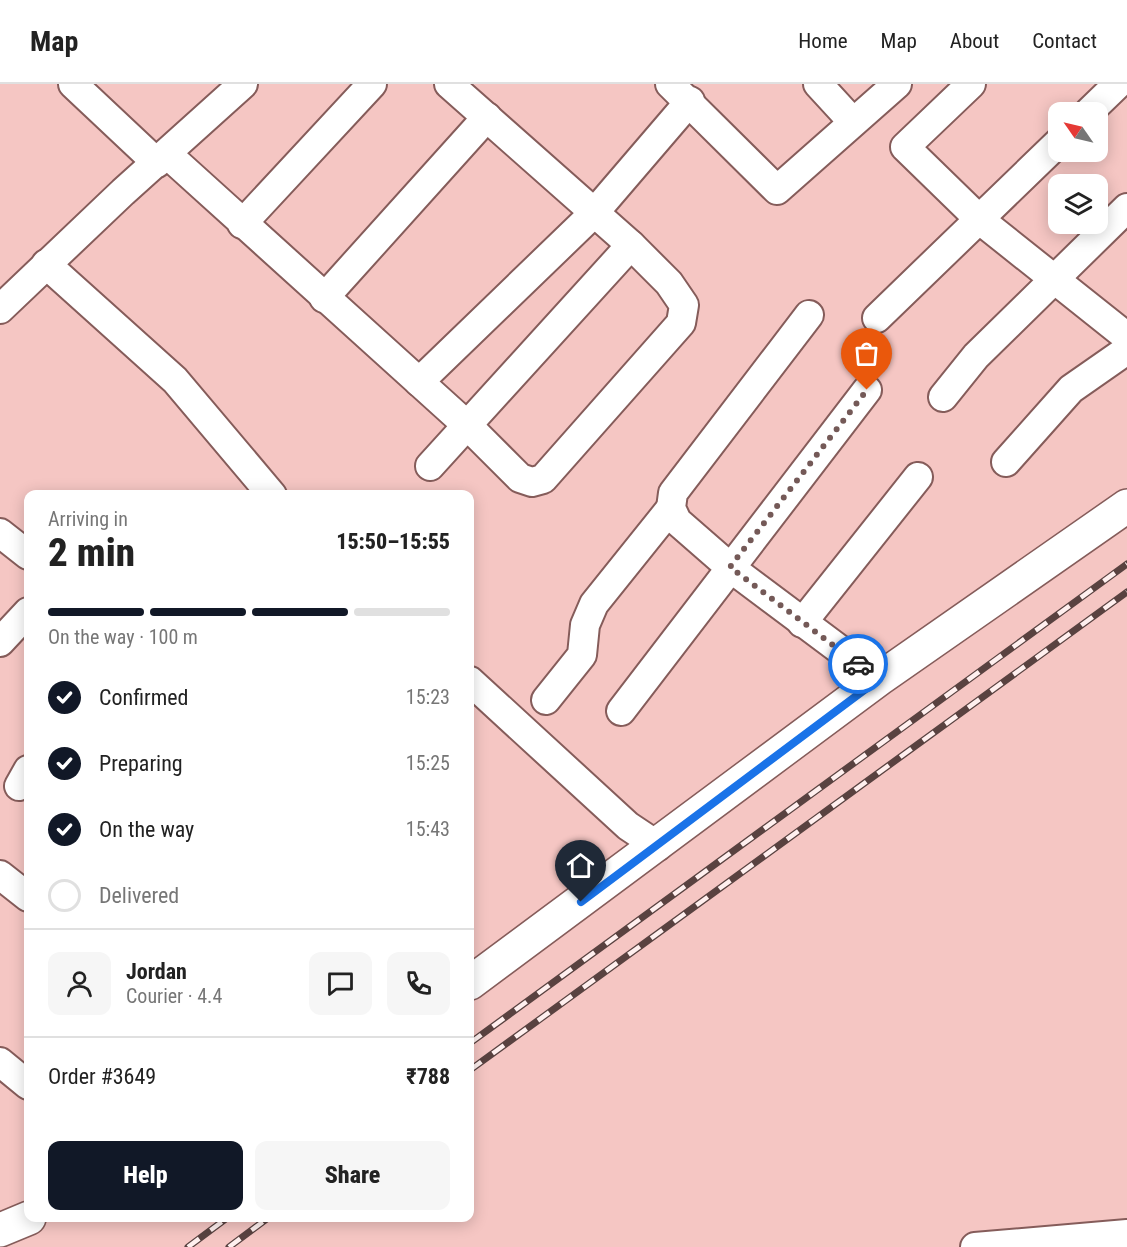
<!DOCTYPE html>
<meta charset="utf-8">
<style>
:root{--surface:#fff;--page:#f6f6f6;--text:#222;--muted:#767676;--line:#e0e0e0;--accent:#111827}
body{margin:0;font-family:"Roboto Condensed",sans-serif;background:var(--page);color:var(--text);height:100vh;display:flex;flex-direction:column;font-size:22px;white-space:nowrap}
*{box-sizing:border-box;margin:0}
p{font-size:20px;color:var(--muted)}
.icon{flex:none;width:33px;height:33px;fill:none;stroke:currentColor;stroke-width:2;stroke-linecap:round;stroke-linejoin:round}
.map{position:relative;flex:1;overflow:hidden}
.side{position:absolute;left:24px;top:406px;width:450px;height:732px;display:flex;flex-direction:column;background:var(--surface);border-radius:12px;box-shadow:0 3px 15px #0003}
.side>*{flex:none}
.needle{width:39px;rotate:304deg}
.tools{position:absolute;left:1048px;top:18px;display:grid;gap:12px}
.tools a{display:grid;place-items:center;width:60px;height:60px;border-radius:12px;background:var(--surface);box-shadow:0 3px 15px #0003;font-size:30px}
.pin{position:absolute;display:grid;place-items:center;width:51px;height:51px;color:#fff;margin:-62px -26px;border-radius:50% 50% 50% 0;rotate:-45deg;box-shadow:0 0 6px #0007}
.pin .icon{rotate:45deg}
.courier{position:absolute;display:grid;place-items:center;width:60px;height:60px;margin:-30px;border:4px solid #1a73e8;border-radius:50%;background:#fff;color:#222;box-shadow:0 2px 8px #0007}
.overview em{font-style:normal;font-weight:800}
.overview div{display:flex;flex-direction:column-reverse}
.overview{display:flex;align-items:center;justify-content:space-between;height:102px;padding:0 24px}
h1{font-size:39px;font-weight:800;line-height:45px}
.bar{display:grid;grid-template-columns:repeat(4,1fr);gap:9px 6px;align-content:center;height:72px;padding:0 24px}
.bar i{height:8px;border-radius:4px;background:var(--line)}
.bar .current{background:var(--accent)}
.bar p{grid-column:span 4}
.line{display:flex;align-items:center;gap:15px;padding:0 24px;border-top:2px solid var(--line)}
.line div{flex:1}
.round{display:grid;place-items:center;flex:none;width:63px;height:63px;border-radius:12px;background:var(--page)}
ol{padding:0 24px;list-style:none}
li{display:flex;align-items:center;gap:18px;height:66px}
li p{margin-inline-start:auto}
li .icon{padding:6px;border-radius:50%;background:var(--accent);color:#fff;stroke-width:4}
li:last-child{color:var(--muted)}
li i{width:33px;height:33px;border:3px solid var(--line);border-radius:50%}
.cta{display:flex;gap:12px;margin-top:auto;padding:12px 24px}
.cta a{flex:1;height:69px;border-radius:12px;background:var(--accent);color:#fff;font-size:24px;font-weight:800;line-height:69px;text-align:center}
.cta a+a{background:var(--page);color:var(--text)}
header{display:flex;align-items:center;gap:36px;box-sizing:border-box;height:84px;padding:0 30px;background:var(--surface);border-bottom:2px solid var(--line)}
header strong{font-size:28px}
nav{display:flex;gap:33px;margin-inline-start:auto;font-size:21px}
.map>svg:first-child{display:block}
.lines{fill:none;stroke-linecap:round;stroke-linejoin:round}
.minor-casing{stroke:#855c5a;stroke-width:32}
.major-casing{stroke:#855c5a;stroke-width:36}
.minor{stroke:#fff;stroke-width:28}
.major{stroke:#fff;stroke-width:33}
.rail-casing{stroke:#594240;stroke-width:7}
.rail{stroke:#fff0ef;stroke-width:4.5;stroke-dasharray:14;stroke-linecap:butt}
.done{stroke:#745957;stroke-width:6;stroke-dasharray:0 10.8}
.route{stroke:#1a73e8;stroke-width:8}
</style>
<header>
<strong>Map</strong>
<nav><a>Home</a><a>Map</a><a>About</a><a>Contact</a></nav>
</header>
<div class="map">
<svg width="1127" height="1163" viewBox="0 0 1127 1163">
<rect width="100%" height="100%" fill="#f5c6c3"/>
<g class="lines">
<g class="minor-casing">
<g id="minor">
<path d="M73,0L157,79"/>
<path d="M670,0L777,106L897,0"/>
<path d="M818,0L852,37"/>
<path d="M971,0L905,63L980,136L1127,253"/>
<path d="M1089,28L1118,0"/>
<path d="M167,70L469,343L520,394L532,398L543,395L681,239L684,221L669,199L631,161L449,0"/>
<path d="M242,140L372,0"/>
<path d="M46,180L175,296L272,411"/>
<path d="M324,214L487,33"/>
<path d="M0,225L123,108L243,0"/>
<path d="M809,231L673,409L671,424L677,437L732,485L879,595"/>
<path d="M877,234L1059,58"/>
<path d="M419,298L594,129L690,17"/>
<path d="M943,313L976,272L1127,124"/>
<path d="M1006,378L1071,305L1127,266"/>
<path d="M430,382L631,161"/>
<path d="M0,449L28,471"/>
<path d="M802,539L918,393"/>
<path d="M0,558L28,528"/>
<path d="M470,597L628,742L658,762"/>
<path d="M546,616L582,571L585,541L594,520L671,424"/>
<path d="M621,627L867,306"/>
<path d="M19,702L28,686"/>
<path d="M0,791L28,813"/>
<path d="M0,978L28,1001"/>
<path d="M975,1163L1127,1150"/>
</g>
</g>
<g class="major-casing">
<g id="major">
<path d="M470,899L879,595L1127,422"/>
<path d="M0,1146L29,1134"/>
</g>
</g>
<use href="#minor" class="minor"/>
<use href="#major" class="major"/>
<g class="rail-casing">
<g id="rail">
<path d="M470,959L1127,480"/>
<path d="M470,986L1127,508"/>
<path d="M188,1163L227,1134"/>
<path d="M229,1163L268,1134"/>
</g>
</g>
<use href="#rail" class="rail"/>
</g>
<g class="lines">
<path class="done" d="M858,580L730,483L867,306"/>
<path class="route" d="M581,818L879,595L858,580"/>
</g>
</svg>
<div class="tools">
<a><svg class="needle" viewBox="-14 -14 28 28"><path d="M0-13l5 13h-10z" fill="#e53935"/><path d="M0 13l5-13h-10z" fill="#767676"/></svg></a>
<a><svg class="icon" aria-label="layers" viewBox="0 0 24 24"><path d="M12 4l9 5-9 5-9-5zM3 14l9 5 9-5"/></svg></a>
</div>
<div class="pin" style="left:867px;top:306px;background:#ea580c"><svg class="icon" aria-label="bag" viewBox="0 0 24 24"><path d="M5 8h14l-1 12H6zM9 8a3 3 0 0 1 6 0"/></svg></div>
<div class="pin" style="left:581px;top:818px;background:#1f2937"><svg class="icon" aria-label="home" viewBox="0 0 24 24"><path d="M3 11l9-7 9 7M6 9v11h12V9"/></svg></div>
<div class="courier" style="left:858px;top:580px"><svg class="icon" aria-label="car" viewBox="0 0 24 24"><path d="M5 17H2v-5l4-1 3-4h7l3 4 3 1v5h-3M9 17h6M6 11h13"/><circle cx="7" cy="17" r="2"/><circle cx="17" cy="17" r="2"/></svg></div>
<section class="side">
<div class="overview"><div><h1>2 min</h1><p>Arriving in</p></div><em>15:50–15:55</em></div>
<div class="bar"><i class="current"></i><i class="current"></i><i class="current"></i><i></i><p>On the way · 100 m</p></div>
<ol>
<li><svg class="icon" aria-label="check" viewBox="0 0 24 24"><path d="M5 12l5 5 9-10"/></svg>Confirmed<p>15:23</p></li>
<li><svg class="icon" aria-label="check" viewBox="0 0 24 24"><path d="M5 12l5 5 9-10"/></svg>Preparing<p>15:25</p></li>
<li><svg class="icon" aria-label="check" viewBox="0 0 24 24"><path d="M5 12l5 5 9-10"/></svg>On the way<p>15:43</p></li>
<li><i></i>Delivered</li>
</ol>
<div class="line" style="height:108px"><a class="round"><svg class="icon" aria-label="person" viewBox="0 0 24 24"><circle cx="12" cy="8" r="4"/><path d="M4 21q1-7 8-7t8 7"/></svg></a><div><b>Jordan</b><p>Courier · 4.4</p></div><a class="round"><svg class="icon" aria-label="chat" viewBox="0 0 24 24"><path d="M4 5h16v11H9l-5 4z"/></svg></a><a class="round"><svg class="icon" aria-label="phone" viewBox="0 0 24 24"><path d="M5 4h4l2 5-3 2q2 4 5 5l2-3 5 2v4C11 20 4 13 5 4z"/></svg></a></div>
<div class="line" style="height:78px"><div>Order #3649</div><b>₹788</b></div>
<div class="cta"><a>Help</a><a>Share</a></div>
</section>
</div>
